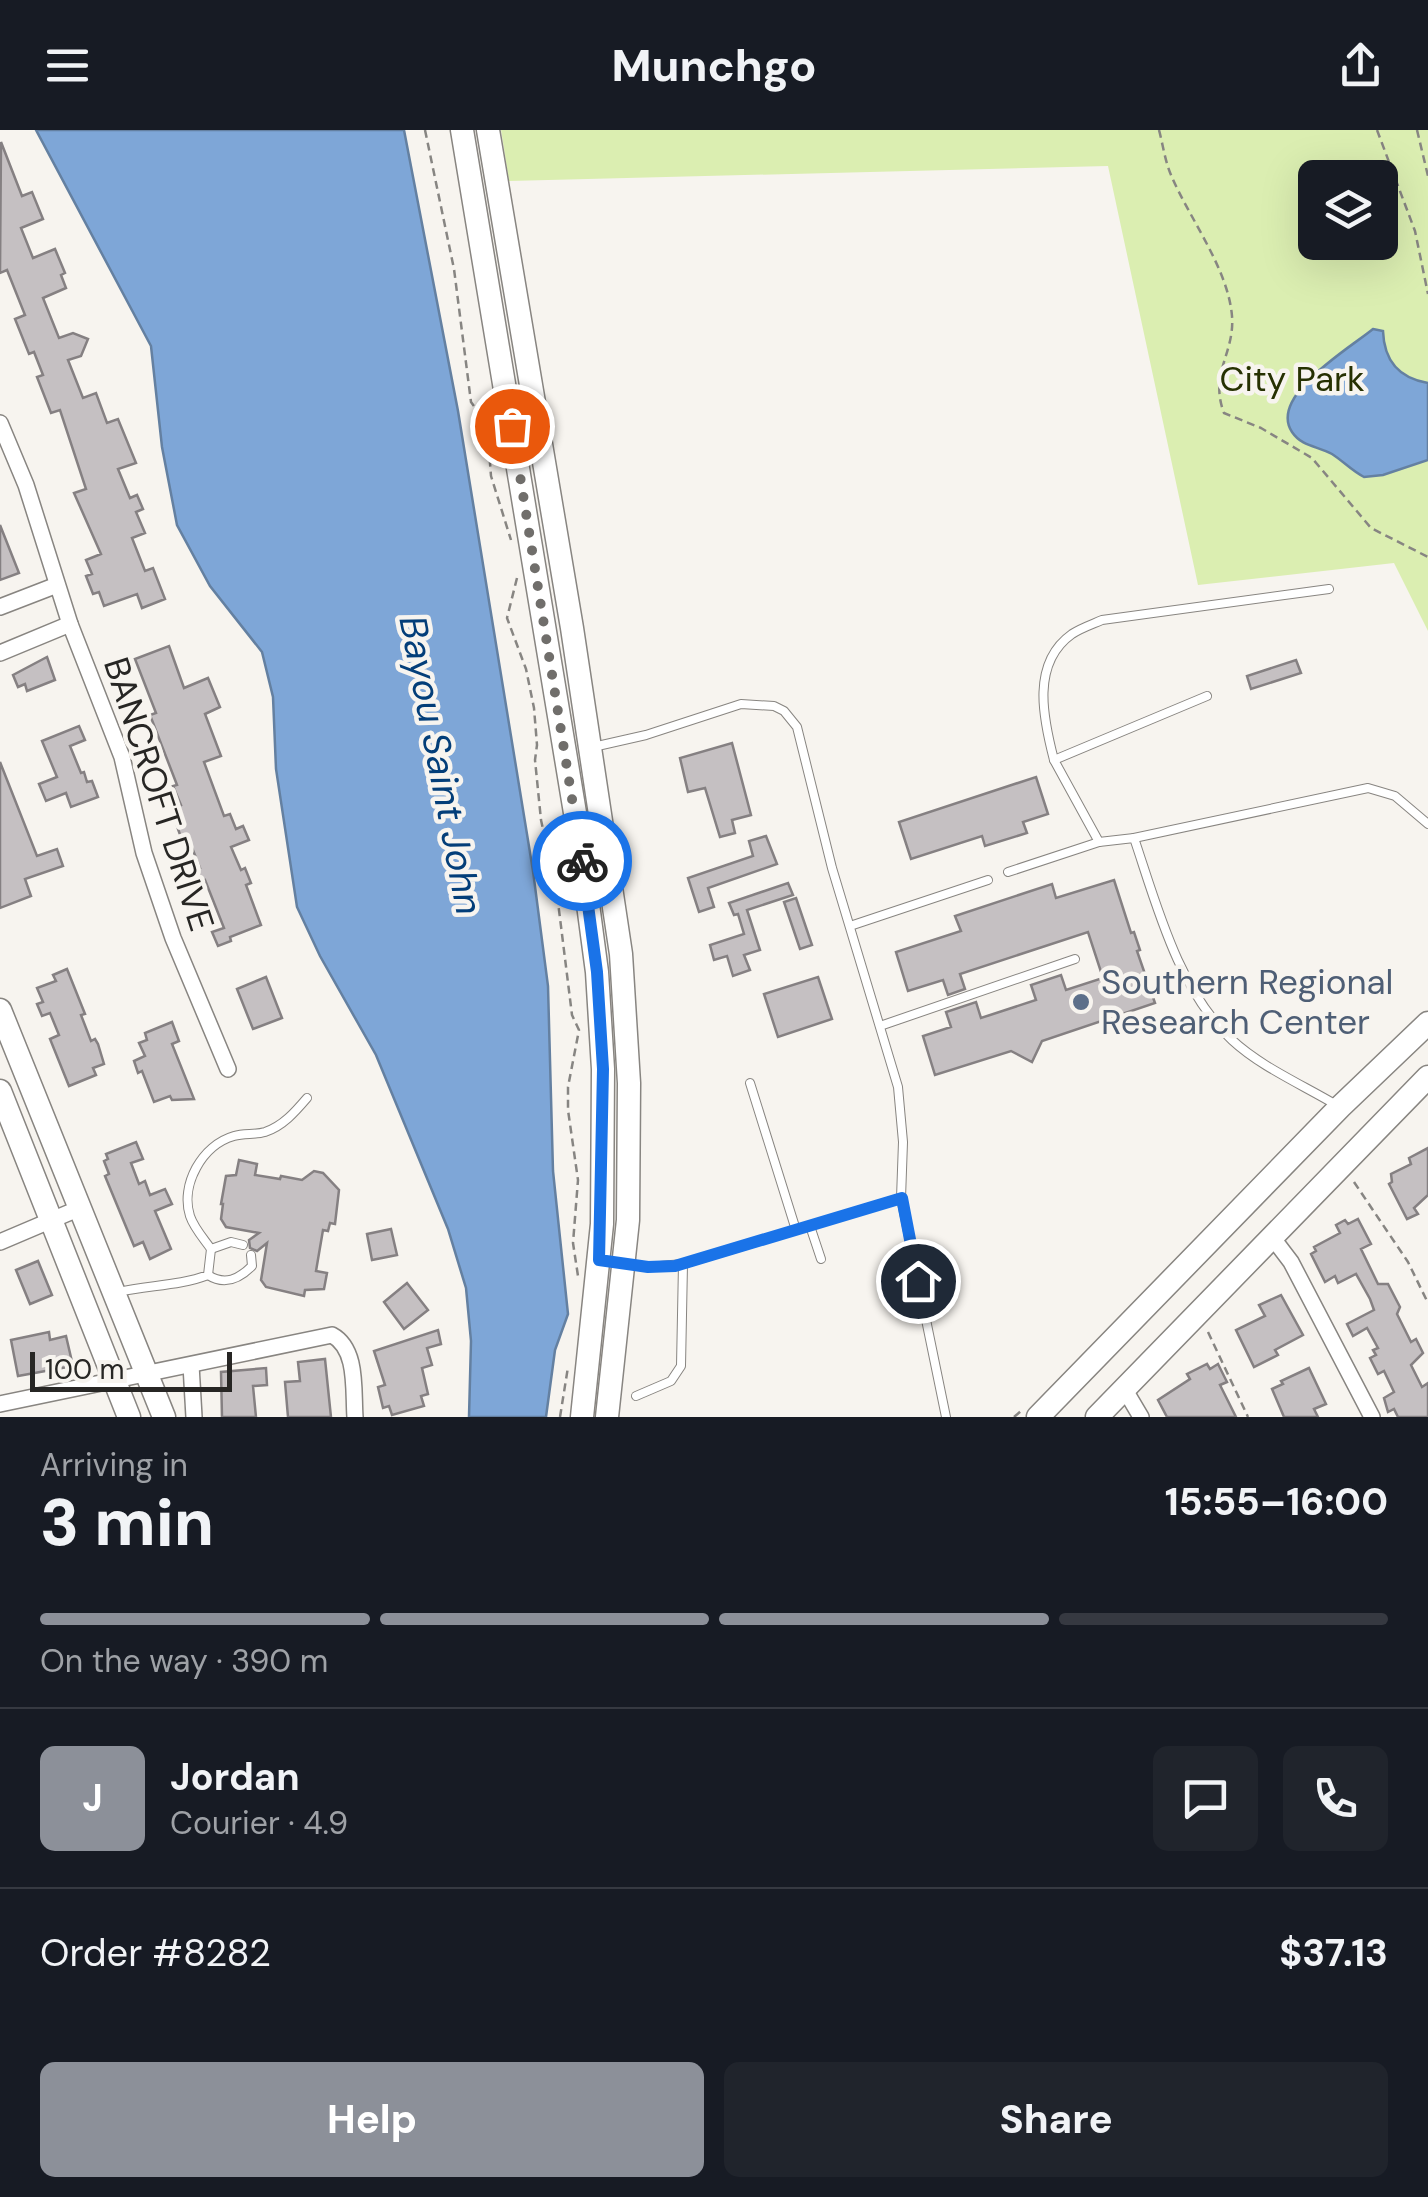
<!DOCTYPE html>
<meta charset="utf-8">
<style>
:root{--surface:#171b24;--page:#20242c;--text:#f1f3f6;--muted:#9ea1a6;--line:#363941;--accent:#8c9099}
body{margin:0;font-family:"DM Sans",sans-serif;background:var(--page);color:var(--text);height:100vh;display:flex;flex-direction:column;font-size:38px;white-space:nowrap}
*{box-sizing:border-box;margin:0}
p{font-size:32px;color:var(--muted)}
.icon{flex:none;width:55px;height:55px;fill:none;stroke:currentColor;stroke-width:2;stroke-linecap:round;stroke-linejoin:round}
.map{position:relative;height:1287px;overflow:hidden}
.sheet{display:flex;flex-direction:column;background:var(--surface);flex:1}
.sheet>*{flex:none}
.fabs{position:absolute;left:1298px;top:30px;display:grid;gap:20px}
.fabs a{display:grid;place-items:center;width:100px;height:100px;border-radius:15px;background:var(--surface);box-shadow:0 10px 40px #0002;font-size:50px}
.scale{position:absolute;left:30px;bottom:25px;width:202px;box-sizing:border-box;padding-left:10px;border:5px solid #272624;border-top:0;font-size:28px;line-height:35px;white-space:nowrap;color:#272624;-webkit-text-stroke:8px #f7f4ef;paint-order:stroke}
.pin{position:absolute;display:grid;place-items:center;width:85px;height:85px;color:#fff;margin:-42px;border:5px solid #fff;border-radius:50%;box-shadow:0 2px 10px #0007}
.courier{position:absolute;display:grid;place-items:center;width:100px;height:100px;margin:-50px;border:8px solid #1a73e8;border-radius:50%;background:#fff;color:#222;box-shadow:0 2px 12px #0007}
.summary em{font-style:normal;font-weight:800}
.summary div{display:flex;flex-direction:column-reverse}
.summary{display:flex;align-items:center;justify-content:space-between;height:170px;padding:0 40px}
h1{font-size:65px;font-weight:800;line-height:75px}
.bar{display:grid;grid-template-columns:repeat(4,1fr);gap:15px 10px;align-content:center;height:120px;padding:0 40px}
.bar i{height:12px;border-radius:8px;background:var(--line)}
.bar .active{background:var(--accent)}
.bar p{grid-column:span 4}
.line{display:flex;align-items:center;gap:25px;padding:0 40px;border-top:2px solid var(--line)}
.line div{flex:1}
.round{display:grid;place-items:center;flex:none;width:105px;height:105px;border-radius:15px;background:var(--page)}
.cta{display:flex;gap:20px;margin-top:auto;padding:20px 40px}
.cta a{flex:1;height:115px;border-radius:15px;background:var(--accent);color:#fff;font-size:40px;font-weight:800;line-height:115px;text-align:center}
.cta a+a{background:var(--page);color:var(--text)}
header{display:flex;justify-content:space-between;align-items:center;height:130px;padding:0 40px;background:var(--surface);font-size:45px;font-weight:800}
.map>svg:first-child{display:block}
.green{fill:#dbeeb1;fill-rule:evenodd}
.water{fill:#7ea6d7;stroke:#6480a1;stroke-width:2.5}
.building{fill:#c5c0c2;stroke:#858082;stroke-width:2.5}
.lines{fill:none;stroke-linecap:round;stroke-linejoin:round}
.lane-casing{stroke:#888581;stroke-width:10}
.street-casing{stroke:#888581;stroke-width:18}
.secondary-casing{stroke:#888581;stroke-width:25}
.path{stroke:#878582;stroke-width:2.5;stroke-dasharray:8 5;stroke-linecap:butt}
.lane{stroke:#fff;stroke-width:8}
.street{stroke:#fff;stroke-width:15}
.secondary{stroke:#fff;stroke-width:22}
.done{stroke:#706e6b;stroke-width:10;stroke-dasharray:0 18}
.route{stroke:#1a73e8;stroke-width:12}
.service-dot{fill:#5c6f8a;stroke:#f7f4ef;stroke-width:4}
.labels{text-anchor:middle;stroke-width:9;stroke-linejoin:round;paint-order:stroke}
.park-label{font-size:35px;fill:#263102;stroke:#f7f4ef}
.street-label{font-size:35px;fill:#272624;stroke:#f7f4ef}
.service-label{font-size:35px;fill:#4e5e75;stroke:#f7f4ef;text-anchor:start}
.water-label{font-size:38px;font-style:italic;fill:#033e79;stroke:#f7f4ef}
</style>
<header><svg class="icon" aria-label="menu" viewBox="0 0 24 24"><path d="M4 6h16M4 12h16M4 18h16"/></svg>Munchgo<svg class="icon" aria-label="share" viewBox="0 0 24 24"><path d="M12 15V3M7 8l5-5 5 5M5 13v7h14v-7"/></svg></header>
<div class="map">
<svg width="1428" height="1287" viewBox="0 0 1428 1287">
<rect width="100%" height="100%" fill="#f7f4ef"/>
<path class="green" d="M501,0H1428V501L1394,433L1198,455L1108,36L509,51ZM1315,48H1380V112H1315Z"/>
<g class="water">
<path d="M36,0H404L458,281L533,741L548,856L553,1041L568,1184L555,1220L546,1287H469L471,1211L466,1158L448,1099L376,925L320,826L297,777L276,639L273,567L262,522L210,456L177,395L162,317L151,216Z"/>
<path d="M1373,199L1383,201C1384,230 1398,248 1428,253V330L1383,345L1364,347C1352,341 1343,331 1332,324C1318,316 1302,317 1292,302C1268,266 1350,218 1373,199Z"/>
</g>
<g class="building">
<path d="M1,12L22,66L32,62L43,89L21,98L33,128L55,119L65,143L61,145L66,158L43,168L59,208L73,203L88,209L81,226L68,230L83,268L96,263L107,293L118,289L136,333L118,339L130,368L137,365L143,379L136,382L145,403L132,408L145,441L153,438L165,469L142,478L137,464L104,476L99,462L93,464L86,446L92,444L86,430L101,424L74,363L86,359L60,280L51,283L37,247L43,245L34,222L29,224L15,189L25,185L7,140L0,143Z"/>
<path d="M0,395L19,443L0,450Z"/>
<path d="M169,516L184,558L208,548L220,577L205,584L221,626L204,632L224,686L230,684L236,699L243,696L249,710L231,717L241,740L245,738L251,753L246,755L261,795L230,807L231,811L218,816L212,802L224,798L205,750L194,755L189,742L200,738L189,710L183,713L178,699L172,679L181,675L173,656L177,655L150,585L156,583L135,529Z"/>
<path d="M47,527L55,550L27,561L25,554L18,557L13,545Z"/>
<path d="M1296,530L1301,543L1251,559L1247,546Z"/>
<path d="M79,596L85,610L70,616L81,643L84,642L87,652L92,651L98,667L71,677L66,663L46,671L39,654L57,647L42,611Z"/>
<path d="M732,613L751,685L732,690L735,703L720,707L705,658L688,662L680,628Z"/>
<path d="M0,632L37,726L57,719L63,736L25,749L31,766L0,778Z"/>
<path d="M1036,647L1048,684L1023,692L1027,703L985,716L982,706L911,729L899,692Z"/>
<path d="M766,706L777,734L708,758L714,777L699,782L688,748L753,726L749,711Z"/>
<path d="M1114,750L1131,803L1134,802L1140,820L1137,821L1155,873L1042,911L1032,932L1011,921L935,945L923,906L951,897L946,882L976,872L981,888L1036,870L1031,855L1061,845L1066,860L1103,848L1088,802L960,844L965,859L948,865L943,850L908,861L896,822L961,801L955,786L1052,754L1056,768Z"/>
<path d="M788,753L793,765L747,780L760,820L744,825L750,840L733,846L727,826L714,830L710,815L744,804L738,784L734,785L729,773Z"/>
<path d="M796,768L812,815L800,819L784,772Z"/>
<path d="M67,839L85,884L81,885L91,911L95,909L98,914L104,934L93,938L96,945L69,956L50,909L59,905L50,883L42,886L37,874L43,872L37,858L56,851L53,845Z"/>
<path d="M266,847L282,888L253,899L237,859Z"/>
<path d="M818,847L832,889L778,907L764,864Z"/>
<path d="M172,892L179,911L172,914L194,969L172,970L170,966L154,972L142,941L138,943L134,931L145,926L139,913L147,910L145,903Z"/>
<path d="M136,1012L143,1029L131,1033L139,1054L145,1051L150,1065L165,1059L172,1074L155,1081L171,1119L150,1129L143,1112L134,1116L105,1046L109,1044L104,1031L108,1029L106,1024Z"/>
<path d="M1428,1018V1065L1414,1078L1418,1084L1407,1089L1389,1054L1392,1052L1391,1044L1411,1034L1409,1028Z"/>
<path d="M239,1030L257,1034L255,1045L280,1049L281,1046L302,1050L314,1041L323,1043L339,1060L335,1094L330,1093L328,1101L323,1100L316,1141L327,1143L324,1159L305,1160L304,1166L266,1157L261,1150L267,1113L257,1121L250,1118L249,1110L259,1103L226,1097L221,1089L223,1074H221L226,1046L236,1045Z"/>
<path d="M1358,1089L1371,1114L1361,1119L1378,1154H1388L1400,1177L1397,1184L1411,1212L1416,1209L1423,1223L1411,1235L1422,1257L1428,1253V1287H1398L1394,1279L1388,1282L1384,1268L1394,1262L1384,1241L1378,1244L1370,1228L1376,1225L1373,1220L1378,1218L1367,1198L1353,1206L1347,1194L1374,1180L1370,1169L1356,1144L1338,1153L1335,1146L1325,1152L1311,1124L1316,1121L1314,1117L1340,1103L1336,1095L1345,1090L1348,1094Z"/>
<path d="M391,1099L397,1125L372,1130L367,1104Z"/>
<path d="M38,1131L52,1165L30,1174L16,1140Z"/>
<path d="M407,1153L428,1180L404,1199L384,1172Z"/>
<path d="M1281,1165L1303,1205L1275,1220L1278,1225L1254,1237L1236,1200L1265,1186L1259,1175Z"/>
<path d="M438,1200L441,1214L427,1218L432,1235L422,1238L428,1264L421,1266L424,1276L392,1285L389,1276L383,1278L378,1257L385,1255L374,1221Z"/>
<path d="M49,1202L50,1210L66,1206L73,1236L18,1246L11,1210Z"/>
<path d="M325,1229L331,1287H288L285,1252L300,1251L298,1232Z"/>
<path d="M1207,1234L1210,1239L1218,1234L1227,1252L1220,1255L1236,1287H1167L1158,1270L1190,1249L1187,1244Z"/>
<path d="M266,1238L267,1255L253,1256L256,1287H222L221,1242Z"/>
<path d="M1309,1238L1326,1274L1314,1279L1318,1287H1284L1272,1259L1283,1254L1281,1251Z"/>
</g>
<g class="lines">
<g class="lane-casing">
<g id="lane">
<path d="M1207,566L1054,630L1099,712L1134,708C1157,776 1178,859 1232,910C1261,937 1303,955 1338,976"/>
<path d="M593,617L646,605L741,574L774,576L784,581L797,597L832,738L898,957L903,1012L901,1068L683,1134L648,1137L625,1133"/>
<path d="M1054,630C1043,588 1031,533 1072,504C1081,498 1093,494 1102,490L1329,459"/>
<path d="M1134,708L1368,658L1395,666L1428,694"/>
<path d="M1008,742L1099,712"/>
<path d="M850,796L988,750"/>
<path d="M880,896L1075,829"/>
<path d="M750,953L796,1100"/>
<path d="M901,1068L946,1287"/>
<path d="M810,1096L821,1129"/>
<path d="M211,1119L231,1112L243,1115"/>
<path d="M208,1145C225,1156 239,1149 252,1136L251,1125"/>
<path d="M118,1162C149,1155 179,1156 208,1145L211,1119C204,1109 194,1098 190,1086C180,1055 202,1015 234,1006C244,1003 255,1005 265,1002C283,996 295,982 307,968"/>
<path d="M636,1266L671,1251L681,1236L683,1134"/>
</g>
</g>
<g class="street-casing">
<g id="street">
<path d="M0,293L26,355L70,494L122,627L144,723L173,808L228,939"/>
<path d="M0,477L57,455"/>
<path d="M0,523L70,494"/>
<path d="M1272,1107L1291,1132L1372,1287"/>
<path d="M0,1112L80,1078"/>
<path d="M191,1235L194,1287"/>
<path d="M1125,1260L1141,1287"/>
<path d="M0,1274L332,1205C358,1219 353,1260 355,1287"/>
</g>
</g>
<g class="secondary-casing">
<g id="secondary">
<path d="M462,0L579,707L597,842L603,939L602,1094L582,1287"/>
<path d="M488,0L572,498L621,824L629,953L628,1090L607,1287"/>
<path d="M0,880L164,1287"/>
<path d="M0,961L129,1287"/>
<path d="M1038,1287L1340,977L1428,893"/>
<path d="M1097,1287L1428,947"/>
</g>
</g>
<g class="path">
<path d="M425,0L454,139L471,272L487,294L491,346L511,410"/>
<path d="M1159,0C1163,15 1165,31 1171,45C1189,88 1228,138 1232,186C1235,223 1209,244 1224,283L1261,298L1312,328L1371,398L1428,427"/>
<path d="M1377,0L1415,101L1428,164"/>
<path d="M1417,0L1428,46"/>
<path d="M517,448L507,488L526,539L534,578L537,615L535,630L541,690L557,764L572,885L579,900L568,957V980L578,1050L573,1113L578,1146"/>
<path d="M1354,1052L1408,1132L1428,1173"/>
<path d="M1208,1202L1248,1287"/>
<path d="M560,1287L568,1237"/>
<path d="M1014,1287L1021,1281"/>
</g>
<use href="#lane" class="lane"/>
<use href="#street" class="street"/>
<use href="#secondary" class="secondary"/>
</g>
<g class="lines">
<path class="done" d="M512,296L582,731"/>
<path class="route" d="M582,731L597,842L603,939L599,1130L648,1137L675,1136L902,1068L918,1151"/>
</g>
<circle class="service-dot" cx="1081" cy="872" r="10"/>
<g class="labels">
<g class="park-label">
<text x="1292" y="261">City Park</text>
</g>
<g class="street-label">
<text transform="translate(159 664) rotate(72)" y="12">BANCROFT DRIVE</text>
</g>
<g class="service-label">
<text x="1101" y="864">Southern Regional<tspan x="1101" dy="40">Research Center</tspan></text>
</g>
<g class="water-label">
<text transform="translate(441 635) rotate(79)" y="13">Bayou Saint John</text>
</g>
</g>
</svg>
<div class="fabs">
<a><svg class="icon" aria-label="layers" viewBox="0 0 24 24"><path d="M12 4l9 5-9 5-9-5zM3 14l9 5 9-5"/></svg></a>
</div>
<div class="scale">100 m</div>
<div class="pin" style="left:512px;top:296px;background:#ea580c"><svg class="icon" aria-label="bag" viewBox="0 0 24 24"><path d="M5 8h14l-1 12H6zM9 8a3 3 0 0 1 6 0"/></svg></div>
<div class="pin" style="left:918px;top:1151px;background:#1f2937"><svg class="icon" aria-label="home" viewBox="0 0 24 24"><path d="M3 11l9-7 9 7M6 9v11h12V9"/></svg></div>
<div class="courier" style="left:582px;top:731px"><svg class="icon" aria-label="bike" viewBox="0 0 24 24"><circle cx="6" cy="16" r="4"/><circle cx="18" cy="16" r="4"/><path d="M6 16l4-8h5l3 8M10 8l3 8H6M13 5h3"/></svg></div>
</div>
<section class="sheet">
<div class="summary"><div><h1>3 min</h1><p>Arriving in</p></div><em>15:55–16:00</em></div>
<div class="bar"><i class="active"></i><i class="active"></i><i class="active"></i><i></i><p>On the way · 390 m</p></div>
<div class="line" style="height:180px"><b class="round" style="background:var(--accent);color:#fff">J</b><div><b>Jordan</b><p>Courier · 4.9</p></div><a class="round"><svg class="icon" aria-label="chat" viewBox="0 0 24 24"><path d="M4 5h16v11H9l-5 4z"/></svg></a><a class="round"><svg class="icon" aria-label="phone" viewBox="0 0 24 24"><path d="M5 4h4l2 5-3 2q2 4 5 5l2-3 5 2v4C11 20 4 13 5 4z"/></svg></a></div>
<div class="line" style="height:130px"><div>Order #8282</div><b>$37.13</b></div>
<div class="cta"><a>Help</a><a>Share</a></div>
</section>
